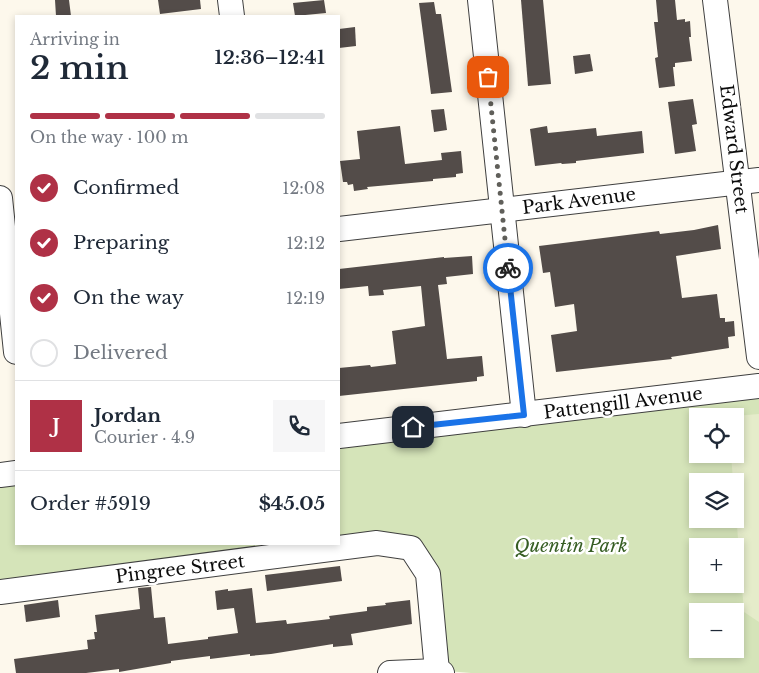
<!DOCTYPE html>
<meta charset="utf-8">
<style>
:root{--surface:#fff;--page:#f6f6f7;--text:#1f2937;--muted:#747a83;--line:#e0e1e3;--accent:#af3146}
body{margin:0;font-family:"Libre Baskerville",serif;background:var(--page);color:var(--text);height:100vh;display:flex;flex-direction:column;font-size:19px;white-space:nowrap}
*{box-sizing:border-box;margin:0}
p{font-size:16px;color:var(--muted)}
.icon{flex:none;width:28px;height:28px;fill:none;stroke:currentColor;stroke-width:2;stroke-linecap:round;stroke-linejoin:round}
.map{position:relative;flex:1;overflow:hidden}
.details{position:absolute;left:15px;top:15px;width:325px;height:530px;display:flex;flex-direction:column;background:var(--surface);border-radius:0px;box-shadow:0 2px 8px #0003}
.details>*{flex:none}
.buttons{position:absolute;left:689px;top:408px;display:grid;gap:10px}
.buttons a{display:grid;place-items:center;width:55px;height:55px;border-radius:0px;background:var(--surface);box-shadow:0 2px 8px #0003;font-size:25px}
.pin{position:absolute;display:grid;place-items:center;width:42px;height:42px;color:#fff;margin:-21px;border-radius:10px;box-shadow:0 2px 8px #0006}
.courier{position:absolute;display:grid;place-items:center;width:50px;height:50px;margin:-25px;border:4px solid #1a73e8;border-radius:50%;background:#fff;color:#222;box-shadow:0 1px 6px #0007}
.overview em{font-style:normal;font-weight:600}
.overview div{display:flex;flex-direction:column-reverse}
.overview{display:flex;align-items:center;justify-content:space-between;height:85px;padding:0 15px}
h1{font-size:32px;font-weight:600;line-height:38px}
.bar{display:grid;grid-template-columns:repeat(4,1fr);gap:8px 5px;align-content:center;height:60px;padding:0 15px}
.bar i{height:6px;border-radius:4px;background:var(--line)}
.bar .on{background:var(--accent)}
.bar p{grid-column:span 4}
.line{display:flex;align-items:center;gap:12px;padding:0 15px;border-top:1px solid var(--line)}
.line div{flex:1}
.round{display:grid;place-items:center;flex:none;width:52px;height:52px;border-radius:0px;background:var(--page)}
ol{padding:0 15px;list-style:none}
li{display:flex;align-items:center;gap:15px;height:55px}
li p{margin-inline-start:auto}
li .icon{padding:5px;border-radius:50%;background:var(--accent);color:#fff;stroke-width:4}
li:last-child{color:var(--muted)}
li i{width:28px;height:28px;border:2px solid var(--line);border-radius:50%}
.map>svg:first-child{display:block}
.green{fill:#d5e4b9;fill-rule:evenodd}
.pitch{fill:#e5ecca}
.building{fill:#534c49}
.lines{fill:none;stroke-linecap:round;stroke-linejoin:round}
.minor-casing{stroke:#3f3f3f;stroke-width:26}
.minor{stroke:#fff;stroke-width:24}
.done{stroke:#605f5a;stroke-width:5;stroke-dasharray:0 9}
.route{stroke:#1a73e8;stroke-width:6}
.labels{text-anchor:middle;stroke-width:5;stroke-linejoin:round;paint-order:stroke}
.street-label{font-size:18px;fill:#0c0c0c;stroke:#fff}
.park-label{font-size:18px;font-style:italic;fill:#365d23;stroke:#fff}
</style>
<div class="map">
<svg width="759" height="673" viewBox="0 0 759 673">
<rect width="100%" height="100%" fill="#fdf8ec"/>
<path class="green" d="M759,397V673H471L435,670L424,568L390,545L0,593V487L16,485V544H339V447ZM698,416H735V454H698ZM698,481H735V519H698ZM698,546H735V584H698ZM698,611H735V649H698Z"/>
<path class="pitch" d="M759,414V622L744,612L735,501V481H733L731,454H735V416Z"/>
<g class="building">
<path d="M55,0H69L71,16H56Z"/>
<path d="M158,0H200L201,9L160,14Z"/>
<path d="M324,0L326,13L295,16L293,3Z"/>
<path d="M521,0H543L551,84L528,86Z"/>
<path d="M656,0H675L677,20L685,19V22L690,21L691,37H689L692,61L675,63V67H673L675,86L659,88L655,58L658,57L654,22H658Z"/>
<path d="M434,2L436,14H441L452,92L431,94L419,3Z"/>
<path d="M355,27L356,46L339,48V29Z"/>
<path d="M590,54L593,71L575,74L573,56Z"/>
<path d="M693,99L697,124L692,125L696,151L675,154L668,102Z"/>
<path d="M444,109L447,130L434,132L431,110Z"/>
<path d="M400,126L405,164L442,160L441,153L461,151L463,173L456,174V177L433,179V181L367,187L368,189L354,191L353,184L348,185L347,182H343L340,161L360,159L357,131Z"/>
<path d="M547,126L548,133L596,128L597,136L642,131L644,153L576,161V163L562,164L561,163L535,166L530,129Z"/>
<path d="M718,225L721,249L676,256L682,298L717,294L720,318H725V322L734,321L735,336L728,337L729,348L671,357L672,359L556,372L551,335L577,331L574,304L555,307L550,272L543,273L539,246L659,231L660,234L694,230Z"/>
<path d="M472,256L473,274L446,277L447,284L438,285L447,359L482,356L484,376L477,377V381L339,396V368L370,365L371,367L396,364L392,331L425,326L421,286L383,290L384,295L369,296L368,286L339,289V269L444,257V258Z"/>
<path d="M340,566L342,581L267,591L265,575Z"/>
<path d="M151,587L154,618L165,617L168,644L208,639V637L238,633L234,608L217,610L215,591L228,589V591L252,588L256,623L286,620L287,624L330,619L329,616L367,611V607L386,605L385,603L410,600L412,624L351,634L353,645L333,647V644L271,654L250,656V654L210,659V656L171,661V663L119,672V669L86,673H16L14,659L88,649L87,640L95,639L94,632H97L95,615L140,609L138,588Z"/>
<path d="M58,600L60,617L26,622L24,605Z"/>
</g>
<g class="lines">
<g class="minor-casing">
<g id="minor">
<path d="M230,0L232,16"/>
<path d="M480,0L524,415"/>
<path d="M715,0L759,357"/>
<path d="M0,198L16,352"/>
<path d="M339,229L759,180"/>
<path d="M339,436L759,386"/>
<path d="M0,475L16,473"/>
<path d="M0,592L377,543L411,548L428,574L437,671"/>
<path d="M390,673L437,671L442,673"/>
</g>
</g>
<use href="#minor" class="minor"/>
</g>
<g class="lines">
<path class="done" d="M488,77L508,268"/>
<path class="route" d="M413,427L524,415L508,268"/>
</g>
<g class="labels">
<g class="street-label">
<text transform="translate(734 149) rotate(83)" y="6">Edward Street</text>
<text transform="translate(579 201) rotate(-7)" y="6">Park Avenue</text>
<text transform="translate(623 403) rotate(-7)" y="6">Pattengill Avenue</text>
<text transform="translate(180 569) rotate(-7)" y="6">Pingree Street</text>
</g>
<g class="park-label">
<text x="571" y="552">Quentin Park</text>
</g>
</g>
</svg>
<div class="buttons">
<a><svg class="icon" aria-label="locate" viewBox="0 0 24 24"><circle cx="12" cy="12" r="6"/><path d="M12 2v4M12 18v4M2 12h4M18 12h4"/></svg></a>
<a><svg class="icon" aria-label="layers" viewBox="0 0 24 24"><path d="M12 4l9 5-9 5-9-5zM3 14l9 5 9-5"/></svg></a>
<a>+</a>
<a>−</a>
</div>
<div class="pin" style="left:488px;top:77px;background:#ea580c"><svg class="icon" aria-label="bag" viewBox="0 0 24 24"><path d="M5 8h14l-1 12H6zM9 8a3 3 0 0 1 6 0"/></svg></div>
<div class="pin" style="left:413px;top:427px;background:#1f2937"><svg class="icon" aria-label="home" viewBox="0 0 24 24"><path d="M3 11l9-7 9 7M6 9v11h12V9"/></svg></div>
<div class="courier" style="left:508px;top:268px"><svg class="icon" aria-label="bike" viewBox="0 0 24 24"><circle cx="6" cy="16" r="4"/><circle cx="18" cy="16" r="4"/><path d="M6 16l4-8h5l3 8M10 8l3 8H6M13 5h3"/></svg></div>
<section class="details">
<div class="overview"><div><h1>2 min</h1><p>Arriving in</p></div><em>12:36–12:41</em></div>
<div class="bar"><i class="on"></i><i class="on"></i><i class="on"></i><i></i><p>On the way · 100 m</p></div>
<ol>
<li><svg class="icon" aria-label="check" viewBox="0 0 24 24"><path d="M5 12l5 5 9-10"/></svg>Confirmed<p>12:08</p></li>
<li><svg class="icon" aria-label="check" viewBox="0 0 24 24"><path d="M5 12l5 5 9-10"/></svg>Preparing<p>12:12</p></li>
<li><svg class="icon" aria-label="check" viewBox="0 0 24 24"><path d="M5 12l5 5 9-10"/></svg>On the way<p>12:19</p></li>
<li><i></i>Delivered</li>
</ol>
<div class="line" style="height:90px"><b class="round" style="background:var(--accent);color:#fff">J</b><div><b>Jordan</b><p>Courier · 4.9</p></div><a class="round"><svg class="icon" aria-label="phone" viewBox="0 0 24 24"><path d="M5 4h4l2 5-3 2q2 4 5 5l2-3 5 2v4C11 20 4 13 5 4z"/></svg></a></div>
<div class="line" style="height:65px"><div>Order #5919</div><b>$45.05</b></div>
</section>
</div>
